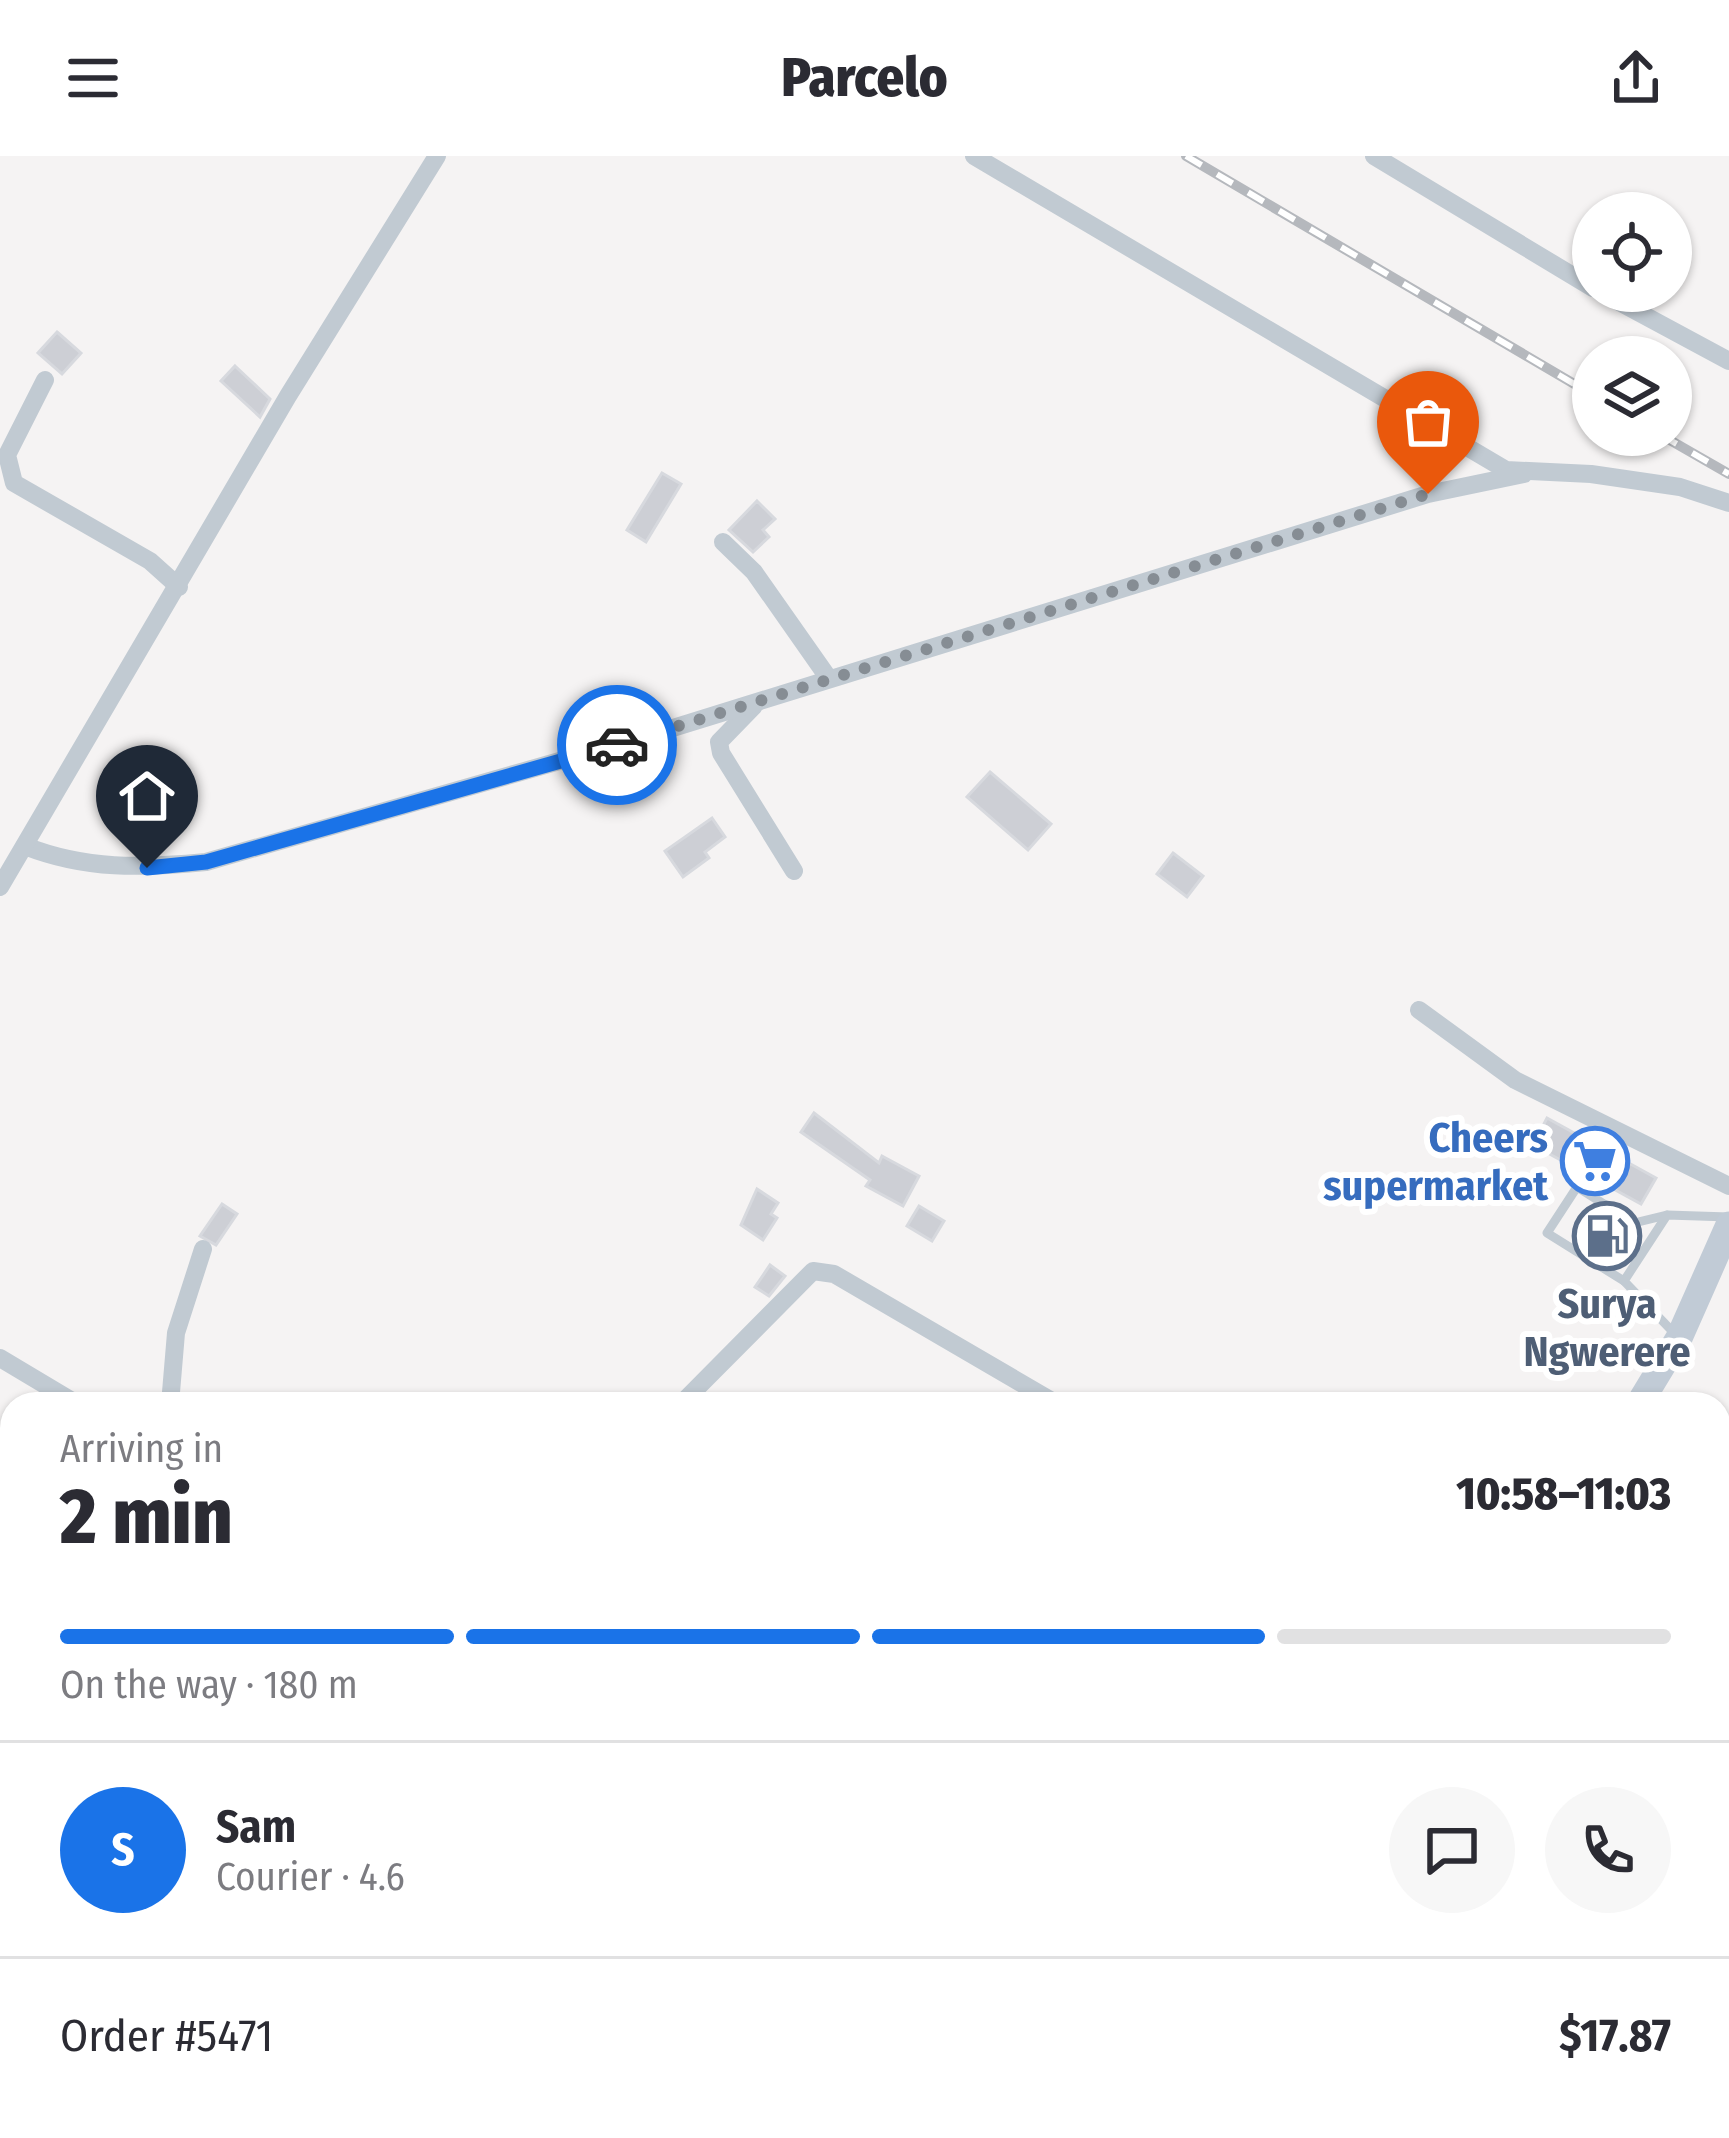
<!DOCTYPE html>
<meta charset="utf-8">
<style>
:root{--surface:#fff;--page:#f7f7f7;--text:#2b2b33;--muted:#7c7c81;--line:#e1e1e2;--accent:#1a73e8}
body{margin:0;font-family:"Fira Sans Condensed",sans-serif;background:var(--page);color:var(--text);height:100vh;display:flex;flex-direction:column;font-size:45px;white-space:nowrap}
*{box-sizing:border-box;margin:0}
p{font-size:39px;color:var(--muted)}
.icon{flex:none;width:66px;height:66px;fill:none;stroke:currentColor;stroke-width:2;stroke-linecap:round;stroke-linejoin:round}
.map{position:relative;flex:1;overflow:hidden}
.drawer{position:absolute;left:0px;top:1236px;width:1731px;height:747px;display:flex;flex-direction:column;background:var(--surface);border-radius:36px 36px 0 0;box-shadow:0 3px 9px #0004}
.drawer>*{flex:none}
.fabs{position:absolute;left:1572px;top:36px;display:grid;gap:24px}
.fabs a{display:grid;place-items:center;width:120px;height:120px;border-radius:50%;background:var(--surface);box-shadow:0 3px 9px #0004;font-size:60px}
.pin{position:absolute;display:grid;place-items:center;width:102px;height:102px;color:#fff;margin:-123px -51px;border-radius:50% 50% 50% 0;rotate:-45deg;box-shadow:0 0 12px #0007}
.pin .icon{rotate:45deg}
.courier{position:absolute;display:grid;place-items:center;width:120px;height:120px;margin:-60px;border:9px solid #1a73e8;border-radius:50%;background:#fff;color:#222;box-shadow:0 3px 15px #0007}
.headline em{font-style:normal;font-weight:800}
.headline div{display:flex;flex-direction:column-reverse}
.headline{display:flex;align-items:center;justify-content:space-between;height:204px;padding:0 60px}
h1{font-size:78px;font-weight:800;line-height:90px}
.bar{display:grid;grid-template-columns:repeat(4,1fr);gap:18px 12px;align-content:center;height:144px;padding:0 60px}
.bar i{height:15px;border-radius:9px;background:var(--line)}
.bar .current{background:var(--accent)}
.bar p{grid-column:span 4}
.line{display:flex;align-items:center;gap:30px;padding:0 60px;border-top:3px solid var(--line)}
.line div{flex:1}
.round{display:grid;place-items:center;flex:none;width:126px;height:126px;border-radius:63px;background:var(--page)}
header{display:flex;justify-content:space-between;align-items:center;height:156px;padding:0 60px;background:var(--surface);font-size:54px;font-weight:800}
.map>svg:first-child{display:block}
.education{fill:#e6e4e5}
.green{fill:#c3f1d5}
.building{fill:#cdcfd5;stroke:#d7d9de;stroke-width:3}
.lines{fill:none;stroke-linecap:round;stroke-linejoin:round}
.lane{stroke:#c1cad2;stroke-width:9}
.street{stroke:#c1cad2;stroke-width:18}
.secondary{stroke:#c1cbd6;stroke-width:27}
.rail-casing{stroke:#b5b8bd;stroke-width:10}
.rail{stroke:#fff;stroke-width:6;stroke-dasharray:18;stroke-linecap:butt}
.done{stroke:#868d94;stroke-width:12;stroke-dasharray:0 21.6}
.route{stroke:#1a73e8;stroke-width:15}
.labels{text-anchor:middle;stroke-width:12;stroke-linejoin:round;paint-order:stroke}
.shop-label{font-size:42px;font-weight:bold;fill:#366cbe;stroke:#fff;text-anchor:end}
.service-label{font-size:42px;font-weight:bold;fill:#4e5e75;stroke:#fff}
</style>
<header><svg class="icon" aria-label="menu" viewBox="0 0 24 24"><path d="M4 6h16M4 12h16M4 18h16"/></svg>Parcelo<svg class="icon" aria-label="share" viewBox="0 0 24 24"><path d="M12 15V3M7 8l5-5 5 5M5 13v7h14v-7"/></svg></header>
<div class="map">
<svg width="1729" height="1982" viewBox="0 0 1729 1982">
<rect width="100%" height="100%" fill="#f5f3f3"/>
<path class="education" d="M1729,1395V1982H1726L1713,1971H1719V1408Z"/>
<path class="green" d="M1729,1481V1733L1725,1736L1719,1729V1490Z"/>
<g class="building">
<path d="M57,176L81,197L62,218L38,197Z"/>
<path d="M235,210L270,243L260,261L221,225Z"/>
<path d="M662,317L681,328L646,386L627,374Z"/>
<path d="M757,345L775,363L763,374L769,381L753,396L729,374Z"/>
<path d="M990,616L1051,668L1028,694L967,641Z"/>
<path d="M712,662L725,681L705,696L709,702L683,721L665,695Z"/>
<path d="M1173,697L1203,720L1187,741L1157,718Z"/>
<path d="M814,957L879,1007L882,1000L919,1020L903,1050L866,1030L870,1024L801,976Z"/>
<path d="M1547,962L1656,1022L1641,1048L1533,989Z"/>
<path d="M757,1033L778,1047L771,1058L777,1062L763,1084L741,1069Z"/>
<path d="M222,1048L237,1058L216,1089L200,1080Z"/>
<path d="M919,1050L944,1065L932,1085L907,1070Z"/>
<path d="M770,1109L785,1120L769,1140L755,1131Z"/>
</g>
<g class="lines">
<g class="lane">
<path d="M1624,1125L1547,1077L1577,1031L1634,1067L1667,1059"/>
<path d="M1675,1178L1624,1125L1667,1059L1729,1061"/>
</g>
<g class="street">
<path d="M974,0L1506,314L1591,318L1680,331L1729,347"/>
<path d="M1374,0L1593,132"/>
<path d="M1599,135L1729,205"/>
<path d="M45,224L7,299L14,327L150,405L179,431"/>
<path d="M723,386L754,416L827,520"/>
<path d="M754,550L719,586L721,597L794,715"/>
<path d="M25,690C86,714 142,712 206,706L647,580L1428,338L1524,318"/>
<path d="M0,731L288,240L437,0"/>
<path d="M1419,854L1515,924L1729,1030"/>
<path d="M0,1202L77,1248"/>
<path d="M170,1248L176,1177L203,1093"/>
<path d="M681,1248L813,1115L834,1118L1057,1248"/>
<path d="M1410,1982L1418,1971"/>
<path d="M1613,1982L1625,1971"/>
</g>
<g class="secondary">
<path d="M1639,1248L1679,1182L1729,1069"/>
<path d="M1053,1982L1062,1971"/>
</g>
<g class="rail-casing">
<g id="rail">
<path d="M1186,0L1593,239"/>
<path d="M1661,279L1729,318"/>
</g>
</g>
<use href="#rail" class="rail"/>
</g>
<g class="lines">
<path class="done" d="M617,589L1428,338"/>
<path class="route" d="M147,712L206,706L617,589"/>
</g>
<defs>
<g id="supermarket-ring" transform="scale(3.45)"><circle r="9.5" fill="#fff" stroke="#3f7fe0" stroke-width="1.5"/><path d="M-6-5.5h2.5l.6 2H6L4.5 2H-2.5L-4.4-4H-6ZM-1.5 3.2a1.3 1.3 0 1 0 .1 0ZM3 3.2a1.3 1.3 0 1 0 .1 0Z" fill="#3f7fe0"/></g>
<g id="fuel-ring" transform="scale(3.45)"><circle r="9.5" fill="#fff" stroke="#5c6f8a" stroke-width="1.5"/><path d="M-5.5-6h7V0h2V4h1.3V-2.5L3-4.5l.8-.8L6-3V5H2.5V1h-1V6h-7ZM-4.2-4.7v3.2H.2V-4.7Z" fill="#5c6f8a"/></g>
</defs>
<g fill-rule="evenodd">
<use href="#supermarket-ring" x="1595" y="1005"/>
<use href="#fuel-ring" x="1607" y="1080"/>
</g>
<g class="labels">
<g class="shop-label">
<text x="1548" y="996">Cheers<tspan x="1548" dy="48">supermarket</tspan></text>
</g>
<g class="service-label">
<text x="1607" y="1162">Surya<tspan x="1607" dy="48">Ngwerere</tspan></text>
</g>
</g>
</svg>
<div class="fabs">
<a><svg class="icon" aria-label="locate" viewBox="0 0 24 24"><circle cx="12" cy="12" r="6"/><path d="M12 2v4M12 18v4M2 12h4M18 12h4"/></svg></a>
<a><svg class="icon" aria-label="layers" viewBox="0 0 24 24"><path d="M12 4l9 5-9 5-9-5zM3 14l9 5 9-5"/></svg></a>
</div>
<div class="pin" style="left:1428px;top:338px;background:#ea580c"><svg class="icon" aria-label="bag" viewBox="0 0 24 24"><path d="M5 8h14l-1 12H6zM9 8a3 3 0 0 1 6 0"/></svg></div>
<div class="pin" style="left:147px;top:712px;background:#1f2937"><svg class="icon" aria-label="home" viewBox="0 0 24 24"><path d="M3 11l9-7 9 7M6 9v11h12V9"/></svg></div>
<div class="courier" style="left:617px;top:589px"><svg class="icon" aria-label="car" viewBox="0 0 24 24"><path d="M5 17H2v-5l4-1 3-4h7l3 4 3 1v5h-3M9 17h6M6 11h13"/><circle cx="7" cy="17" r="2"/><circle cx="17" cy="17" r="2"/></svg></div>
<section class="drawer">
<div class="headline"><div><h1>2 min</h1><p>Arriving in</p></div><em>10:58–11:03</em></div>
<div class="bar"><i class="current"></i><i class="current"></i><i class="current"></i><i></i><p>On the way · 180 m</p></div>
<div class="line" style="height:216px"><b class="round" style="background:var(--accent);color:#fff">S</b><div><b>Sam</b><p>Courier · 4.6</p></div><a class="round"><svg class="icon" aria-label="chat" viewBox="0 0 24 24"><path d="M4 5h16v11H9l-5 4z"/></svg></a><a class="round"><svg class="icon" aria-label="phone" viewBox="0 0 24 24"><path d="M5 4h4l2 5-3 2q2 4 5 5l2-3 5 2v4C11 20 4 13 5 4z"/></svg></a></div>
<div class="line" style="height:156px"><div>Order #5471</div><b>$17.87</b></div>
</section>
</div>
